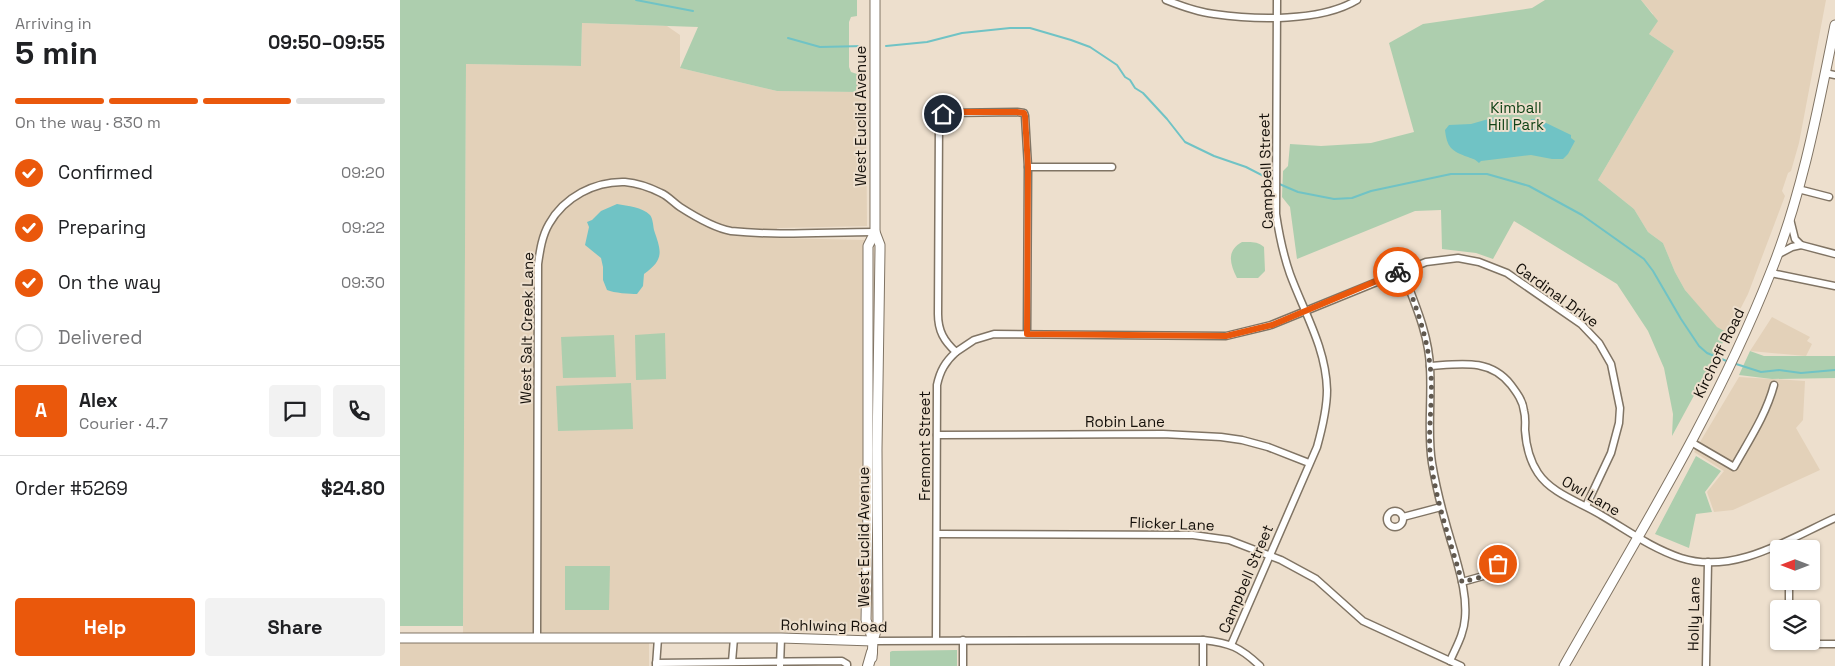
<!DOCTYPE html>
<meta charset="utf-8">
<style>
:root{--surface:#fff;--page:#f2f2f2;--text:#202124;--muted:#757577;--line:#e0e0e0;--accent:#ea580c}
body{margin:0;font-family:"Space Grotesk",sans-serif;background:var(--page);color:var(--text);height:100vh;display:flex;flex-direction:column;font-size:19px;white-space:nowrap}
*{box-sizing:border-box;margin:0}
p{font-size:16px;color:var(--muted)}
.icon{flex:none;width:28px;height:28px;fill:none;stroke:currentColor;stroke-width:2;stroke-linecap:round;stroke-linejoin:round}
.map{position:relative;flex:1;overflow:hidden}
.panel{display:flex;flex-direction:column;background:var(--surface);width:400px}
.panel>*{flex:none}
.needle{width:32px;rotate:270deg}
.buttons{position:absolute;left:1370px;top:540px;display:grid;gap:10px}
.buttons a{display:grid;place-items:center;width:50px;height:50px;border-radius:5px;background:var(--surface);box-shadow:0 1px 4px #0004;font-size:25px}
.pin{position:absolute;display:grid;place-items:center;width:42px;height:42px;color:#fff;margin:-21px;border:2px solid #fff;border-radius:50%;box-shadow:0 1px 5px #0007}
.courier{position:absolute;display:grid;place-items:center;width:50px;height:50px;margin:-25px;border:4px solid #ea580c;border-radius:50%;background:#fff;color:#222;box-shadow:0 1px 6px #0007}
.head em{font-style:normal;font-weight:800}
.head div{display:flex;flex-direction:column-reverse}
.head{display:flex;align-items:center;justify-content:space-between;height:85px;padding:0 15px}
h1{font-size:32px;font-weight:800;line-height:38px}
.bar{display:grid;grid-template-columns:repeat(4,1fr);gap:8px 5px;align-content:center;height:60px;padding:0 15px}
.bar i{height:6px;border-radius:4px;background:var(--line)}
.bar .on{background:var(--accent)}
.bar p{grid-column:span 4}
.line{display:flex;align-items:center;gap:12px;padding:0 15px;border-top:1px solid var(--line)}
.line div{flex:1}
.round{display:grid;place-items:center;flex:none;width:52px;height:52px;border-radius:5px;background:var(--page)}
ol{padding:0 15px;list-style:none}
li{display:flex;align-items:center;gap:15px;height:55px}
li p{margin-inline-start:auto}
li .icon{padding:5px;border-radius:50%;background:var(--accent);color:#fff;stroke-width:4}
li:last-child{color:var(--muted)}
li i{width:28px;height:28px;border:2px solid var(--line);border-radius:50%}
.button{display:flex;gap:10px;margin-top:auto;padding:10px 15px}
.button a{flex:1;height:58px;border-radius:5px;background:var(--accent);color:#fff;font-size:20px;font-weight:800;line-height:58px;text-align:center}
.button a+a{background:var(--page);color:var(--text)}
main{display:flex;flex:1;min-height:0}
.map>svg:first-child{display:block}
.built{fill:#e3d1b9}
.green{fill:#adceae}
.water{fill:#70c3c5}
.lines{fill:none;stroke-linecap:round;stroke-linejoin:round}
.stream{stroke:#70c3c5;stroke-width:2}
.minor-casing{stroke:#807464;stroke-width:9}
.major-casing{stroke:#807464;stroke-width:11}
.highway-casing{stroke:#807464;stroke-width:12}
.minor{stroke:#fff;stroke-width:6}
.major{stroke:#fff;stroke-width:9}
.highway{stroke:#fff;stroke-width:10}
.done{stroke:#61594f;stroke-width:5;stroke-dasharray:0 9}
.route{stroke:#ea580c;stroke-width:6}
.labels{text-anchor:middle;stroke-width:4;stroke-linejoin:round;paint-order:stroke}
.park-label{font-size:15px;fill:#114317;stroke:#eddfcd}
.street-label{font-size:15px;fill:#16110b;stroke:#eddfcd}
</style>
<main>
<section class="panel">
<div class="head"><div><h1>5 min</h1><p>Arriving in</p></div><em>09:50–09:55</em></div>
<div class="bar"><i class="on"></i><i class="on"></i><i class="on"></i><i></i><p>On the way · 830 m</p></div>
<ol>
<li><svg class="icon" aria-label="check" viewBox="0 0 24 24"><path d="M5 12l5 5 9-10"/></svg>Confirmed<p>09:20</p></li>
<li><svg class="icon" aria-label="check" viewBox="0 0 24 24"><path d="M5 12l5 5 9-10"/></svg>Preparing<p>09:22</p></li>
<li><svg class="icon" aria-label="check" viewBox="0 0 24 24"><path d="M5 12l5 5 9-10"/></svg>On the way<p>09:30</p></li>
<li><i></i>Delivered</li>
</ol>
<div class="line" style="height:90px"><b class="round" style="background:var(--accent);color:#fff">A</b><div><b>Alex</b><p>Courier · 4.7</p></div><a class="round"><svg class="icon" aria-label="chat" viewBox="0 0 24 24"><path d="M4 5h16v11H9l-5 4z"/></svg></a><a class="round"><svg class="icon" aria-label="phone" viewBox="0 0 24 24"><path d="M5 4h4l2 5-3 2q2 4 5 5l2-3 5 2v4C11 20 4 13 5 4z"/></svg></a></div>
<div class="line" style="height:65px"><div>Order #5269</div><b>$24.80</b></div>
<div class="button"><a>Help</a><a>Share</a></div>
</section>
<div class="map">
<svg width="1435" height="666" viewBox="0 0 1435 666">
<rect width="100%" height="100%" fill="#eddfcd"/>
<g class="built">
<path d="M1241,0H1426L1399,143L1391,171L1388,173L1382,191L1385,196L1348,294L1328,333L1316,327L1285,290L1275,272L1263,243L1248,232L1234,209L1198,180L1274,51L1249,34L1253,14Z"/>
<path d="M182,23L267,26L280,35V68L377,91L466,92L467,226L377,228V238L465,240L466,529L461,583L460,620L455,628L448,632L63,633L66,64L181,66Z"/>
<path d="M1372,317L1410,337L1407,341L1412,344L1406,356L1350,351Z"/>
<path d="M1339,377L1405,381L1403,420L1396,428L1420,470L1333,510L1314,512L1307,492L1324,471L1294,452Z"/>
<rect x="0" y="638" width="249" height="28"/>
</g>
<g class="green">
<path d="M0,0H457V16L451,17L449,22V67L451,72L457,74L458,92L377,91L280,68L298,27L182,23L181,66L66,64L63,626H0Z"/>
<path d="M1145,0H1241L1258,21L1249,34L1274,51L1198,180L1234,209L1248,232L1263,243L1275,272L1285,290L1317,327L1328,333L1272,436L1273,414L1264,368L1248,331L1217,284L1114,221L1093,259L1076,253L1042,249L1041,210L1015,211L897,259L890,207L882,197L883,171L888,166L890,144L921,146L971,143L1014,132L989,43L1023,24L1132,8Z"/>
<path d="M842,242C851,242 857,241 864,247L865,271L858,278H837C830,264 826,251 842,242Z"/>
<path d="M265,333L266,379L236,380L235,335Z"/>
<path d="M214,335L216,377L163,378L161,337Z"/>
<path d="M1350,351L1364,356H1435V378L1372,379L1339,375Z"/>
<path d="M231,383L233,429L158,431L156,386Z"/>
<path d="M1296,456L1321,471L1305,492L1312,512L1296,514L1289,548L1255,534Z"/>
<path d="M165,566H210L209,610H165Z"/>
<path d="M557,650V666H490V652L492,651Z"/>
</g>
<g class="water">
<path d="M1092,118L1115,121L1125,120L1128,123H1130L1131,119L1140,120L1171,135V138L1175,141L1168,154L1163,159H1152L1131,155L1081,161L1079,163C1075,159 1073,159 1068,157C1051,151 1047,147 1045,130L1049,125L1071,124Z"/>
<path d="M217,204C228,206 242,207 250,215C253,219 253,225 254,230C261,251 265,259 244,274L243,286L237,294C230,294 214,293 207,290L203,280V267L201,258L185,245L189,227L187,222L192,220L201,211Z"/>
</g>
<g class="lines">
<g class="stream">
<path d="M236,0L293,11"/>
<path d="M388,38L420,47L464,46"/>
<path d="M486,46L527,42L562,33L610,28H630L671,40L690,47L717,65L725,77L730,80L735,88L743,93L767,119L785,142L814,156L846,167L873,181"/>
<path d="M877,183L898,192L934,199L952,198L971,191L1051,174H1087L1129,186L1182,215L1244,259L1253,271L1281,319L1299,346L1307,353L1329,362"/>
<path d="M1333,363L1361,372L1379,370L1401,373L1435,370"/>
</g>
<g class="minor-casing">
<g id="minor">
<path d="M766,0C781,6 797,12 814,14C855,20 921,22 957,0"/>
<path d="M1425,73L1435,75"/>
<path d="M628,167H712"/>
<path d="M1398,189L1429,197"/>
<path d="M1390,219L1395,239L1401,245"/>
<path d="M1377,255L1392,247L1401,245L1435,254"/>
<path d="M1002,270C1014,302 1029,334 1030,368C1032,400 1027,432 1032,463C1037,493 1045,522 1054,551C1060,573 1067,595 1065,618C1064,634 1056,647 1050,661"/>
<path d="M1371,273L1435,286"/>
<path d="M556,352L574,340L594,334L826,336L871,325L1026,262L1058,258L1079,262L1107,273L1181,324L1199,343L1211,364L1220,408L1219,423L1211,453L1186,506"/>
<path d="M1030,366C1060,364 1090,358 1111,385C1117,393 1123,401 1124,411C1126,418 1125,424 1125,430C1126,445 1130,461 1138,473C1152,494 1180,502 1201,515C1227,530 1251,548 1281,558C1334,575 1389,539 1435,518"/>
<path d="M537,435L763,434L821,437L842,440L868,447L909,463"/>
<path d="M1291,442L1334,467C1349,440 1366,415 1374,385"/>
<circle cx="995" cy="519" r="8"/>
<path d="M1003,517L1041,507"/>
<path d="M537,534L793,535L829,540L881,560L916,579L963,621L1061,666"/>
<circle cx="1102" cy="571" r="8"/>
<path d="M1389,581V609"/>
<path d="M1062,582L1094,573"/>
<path d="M137,637L138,264C140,250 142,236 149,224C164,197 195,181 225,182C237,183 251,188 261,193C268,196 274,203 280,207C294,216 314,228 331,231C378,236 427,232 475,232"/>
<path d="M536,640L537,385C540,371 545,362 556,352C544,341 538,331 538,314L539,122L543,115L546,113L617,112L624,113L625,116L628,167L627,333"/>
<path d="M803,640V666"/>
<path d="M473,641L803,640C830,643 840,647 860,666"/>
<path d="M1394,641L1404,644H1435"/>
<path d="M831,645L917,447C922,429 927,410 927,390C926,348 904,312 890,274C883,254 879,234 876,214L877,0"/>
<path d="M332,662L334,638"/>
<path d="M256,663L442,661L447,664V666"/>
<path d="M256,666L258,638"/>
<path d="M380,666L381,638"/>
<path d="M563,666V640"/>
<path d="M1306,666L1308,562"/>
</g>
</g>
<g class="major-casing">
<g id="major">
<path d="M0,638H381L473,641"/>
<path d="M473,640L466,620L468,509V246L475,232"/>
<path d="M472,658L473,641L478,624L477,450L480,250V245L475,232V0"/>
<path d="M1164,666C1236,539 1316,411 1370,274C1402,195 1418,109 1435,25"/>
</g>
</g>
<g class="highway-casing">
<path id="highway" d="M468,666L472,652"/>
</g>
<use href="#minor" class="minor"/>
<use href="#major" class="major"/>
<use href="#highway" class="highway"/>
</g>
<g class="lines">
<path class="done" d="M998,272L1002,270C1014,301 1026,332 1030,365C1034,394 1028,423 1030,453C1034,496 1050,540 1062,582L1094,574L1095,566L1098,564"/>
<path class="route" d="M543,114L550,112H617L624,113L625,116L628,167L627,334L826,336L872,325L998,272"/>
</g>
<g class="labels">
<g class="park-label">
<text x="1116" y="113">Kimball<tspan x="1116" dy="17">Hill Park</tspan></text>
</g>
<g class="street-label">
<text transform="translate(461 116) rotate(-90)" y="5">West Euclid Avenue</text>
<text transform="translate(866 171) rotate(-92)" y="5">Campbell Street</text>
<text transform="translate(1157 295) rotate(36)" y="5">Cardinal Drive</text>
<text transform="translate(127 328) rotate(-89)" y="5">West Salt Creek Lane</text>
<text transform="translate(1319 353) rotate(-64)" y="5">Kirchoff Road</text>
<text x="725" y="427">Robin Lane</text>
<text transform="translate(525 446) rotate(-90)" y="5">Fremont Street</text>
<text transform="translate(1191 496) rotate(30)" y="5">Owl Lane</text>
<text transform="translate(772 524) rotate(2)" y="5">Flicker Lane</text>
<text transform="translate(464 537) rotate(-90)" y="5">West Euclid Avenue</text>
<text transform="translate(846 579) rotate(-67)" y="5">Campbell Street</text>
<text transform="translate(1294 614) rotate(-89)" y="5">Holly Lane</text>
<text transform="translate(434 626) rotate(1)" y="5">Rohlwing Road</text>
</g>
</g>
</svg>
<div class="buttons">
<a><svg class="needle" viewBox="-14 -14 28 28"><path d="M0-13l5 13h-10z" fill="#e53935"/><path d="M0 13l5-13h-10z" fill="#757577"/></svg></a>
<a><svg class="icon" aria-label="layers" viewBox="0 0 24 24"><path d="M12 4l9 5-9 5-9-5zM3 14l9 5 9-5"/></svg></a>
</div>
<div class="pin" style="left:1098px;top:564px;background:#ea580c"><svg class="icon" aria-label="bag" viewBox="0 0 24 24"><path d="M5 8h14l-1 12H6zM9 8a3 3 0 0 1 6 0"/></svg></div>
<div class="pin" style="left:543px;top:114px;background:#1f2937"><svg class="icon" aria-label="home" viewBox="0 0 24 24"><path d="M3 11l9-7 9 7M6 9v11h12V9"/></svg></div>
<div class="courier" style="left:998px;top:272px"><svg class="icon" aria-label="bike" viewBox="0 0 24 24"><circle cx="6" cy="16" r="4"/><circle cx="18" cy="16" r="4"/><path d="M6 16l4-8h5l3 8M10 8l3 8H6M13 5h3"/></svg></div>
</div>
</main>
